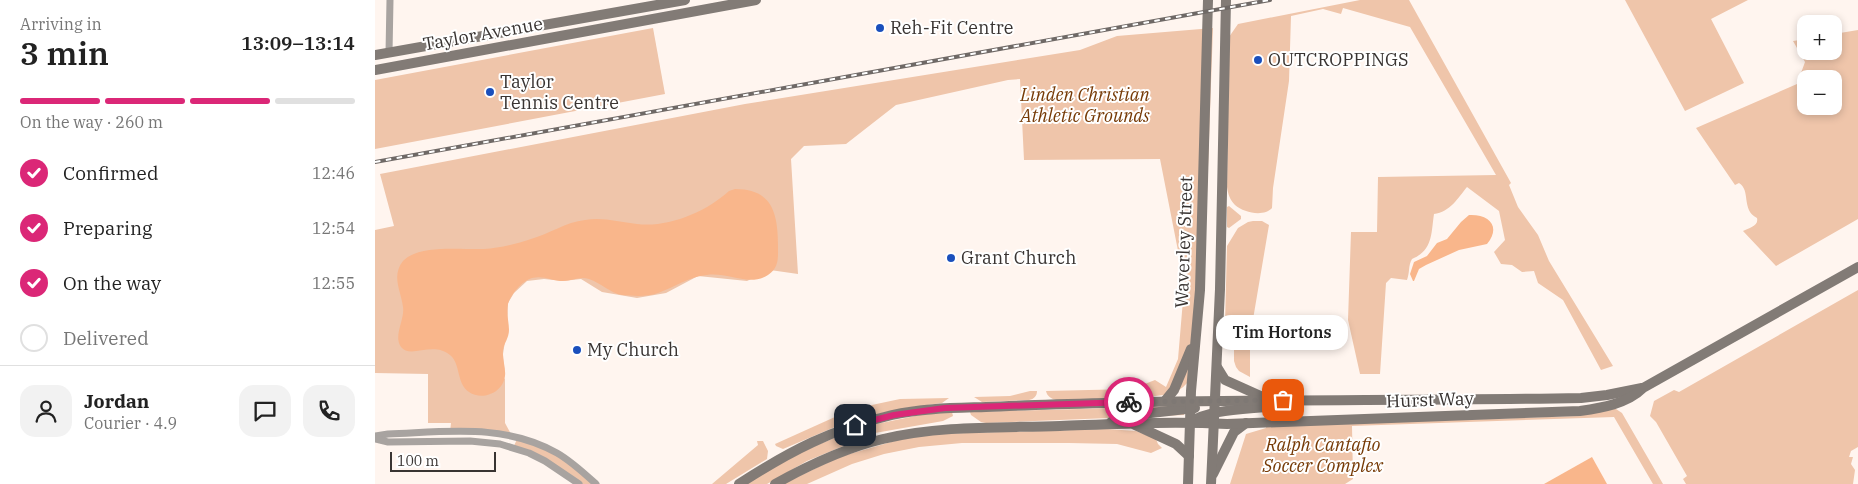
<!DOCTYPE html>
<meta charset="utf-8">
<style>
:root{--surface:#fff;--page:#f2f2f2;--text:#222;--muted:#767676;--line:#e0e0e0;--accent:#db2777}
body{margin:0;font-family:"IBM Plex Serif",serif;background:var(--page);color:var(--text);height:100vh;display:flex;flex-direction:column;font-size:19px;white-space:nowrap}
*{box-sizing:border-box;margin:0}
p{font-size:16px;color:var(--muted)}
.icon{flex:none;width:28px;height:28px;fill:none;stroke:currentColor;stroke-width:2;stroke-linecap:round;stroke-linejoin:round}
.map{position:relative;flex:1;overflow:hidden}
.sheet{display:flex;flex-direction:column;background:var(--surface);width:375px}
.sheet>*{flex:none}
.fabs{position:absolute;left:1422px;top:15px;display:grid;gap:10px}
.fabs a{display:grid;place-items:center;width:45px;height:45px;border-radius:10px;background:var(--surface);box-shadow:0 2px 8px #0003;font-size:25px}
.scale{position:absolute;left:15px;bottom:12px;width:106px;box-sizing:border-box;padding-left:5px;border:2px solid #393432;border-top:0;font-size:14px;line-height:18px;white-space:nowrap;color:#393432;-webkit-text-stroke:4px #fff;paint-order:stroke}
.pin{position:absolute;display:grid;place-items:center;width:42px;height:42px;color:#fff;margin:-21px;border-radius:10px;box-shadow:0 2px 8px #0006}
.courier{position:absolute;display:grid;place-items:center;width:50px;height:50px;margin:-25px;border:4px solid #db2777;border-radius:50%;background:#fff;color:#222;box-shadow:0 1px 6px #0007}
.bubble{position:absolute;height:35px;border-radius:15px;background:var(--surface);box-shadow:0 2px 8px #0003;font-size:16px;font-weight:600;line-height:35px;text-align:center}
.summary em{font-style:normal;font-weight:600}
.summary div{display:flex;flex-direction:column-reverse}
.summary{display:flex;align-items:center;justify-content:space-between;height:85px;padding:0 20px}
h1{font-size:32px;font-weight:600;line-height:38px}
.bar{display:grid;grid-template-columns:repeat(4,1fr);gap:8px 5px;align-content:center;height:60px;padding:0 20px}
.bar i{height:6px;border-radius:4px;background:var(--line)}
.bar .current{background:var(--accent)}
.bar p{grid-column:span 4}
.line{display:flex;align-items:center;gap:12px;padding:0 20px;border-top:1px solid var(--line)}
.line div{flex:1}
.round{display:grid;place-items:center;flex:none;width:52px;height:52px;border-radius:15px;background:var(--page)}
ol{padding:0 20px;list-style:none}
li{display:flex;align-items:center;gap:15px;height:55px}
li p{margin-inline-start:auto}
li .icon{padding:5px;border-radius:50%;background:var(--accent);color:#fff;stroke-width:4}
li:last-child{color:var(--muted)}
li i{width:28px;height:28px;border:2px solid var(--line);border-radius:50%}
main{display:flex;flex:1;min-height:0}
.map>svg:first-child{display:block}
.green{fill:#efc5aa;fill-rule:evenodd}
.water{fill:#f9b68b}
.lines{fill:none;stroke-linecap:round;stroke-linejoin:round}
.street{stroke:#a8a3a0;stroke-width:7}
.secondary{stroke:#827b76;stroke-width:10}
.rail-casing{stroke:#6f6966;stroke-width:4}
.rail{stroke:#fff;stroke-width:2;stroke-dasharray:5.5;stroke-linecap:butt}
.done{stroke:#7e7874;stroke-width:5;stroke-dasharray:0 9}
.route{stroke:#db2777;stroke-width:6}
.poi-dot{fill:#1a4fbc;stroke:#fff;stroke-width:2}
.labels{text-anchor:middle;stroke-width:4;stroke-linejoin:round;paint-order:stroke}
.poi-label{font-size:18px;fill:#393432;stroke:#fff;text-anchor:start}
.street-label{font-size:18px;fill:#393432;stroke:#fff}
.park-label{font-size:18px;font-style:italic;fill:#763a06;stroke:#fff}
</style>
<main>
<section class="sheet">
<div class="summary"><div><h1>3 min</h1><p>Arriving in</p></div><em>13:09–13:14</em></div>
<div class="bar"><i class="current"></i><i class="current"></i><i class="current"></i><i></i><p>On the way · 260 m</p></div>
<ol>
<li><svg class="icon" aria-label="check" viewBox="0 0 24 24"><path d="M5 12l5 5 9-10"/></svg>Confirmed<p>12:46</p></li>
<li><svg class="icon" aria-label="check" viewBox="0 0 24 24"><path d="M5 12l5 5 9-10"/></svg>Preparing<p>12:54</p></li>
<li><svg class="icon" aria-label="check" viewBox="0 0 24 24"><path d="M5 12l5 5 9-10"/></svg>On the way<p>12:55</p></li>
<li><i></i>Delivered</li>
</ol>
<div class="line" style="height:90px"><a class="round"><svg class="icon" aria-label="person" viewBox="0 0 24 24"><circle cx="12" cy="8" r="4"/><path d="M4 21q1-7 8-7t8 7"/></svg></a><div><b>Jordan</b><p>Courier · 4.9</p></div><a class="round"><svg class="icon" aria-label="chat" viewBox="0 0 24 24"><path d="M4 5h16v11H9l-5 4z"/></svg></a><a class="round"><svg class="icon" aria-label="phone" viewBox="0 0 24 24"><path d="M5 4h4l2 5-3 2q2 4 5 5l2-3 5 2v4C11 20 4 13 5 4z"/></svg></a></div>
</section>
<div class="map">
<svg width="1483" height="484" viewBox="0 0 1483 484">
<rect width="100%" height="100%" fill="#fff5ef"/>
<g class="green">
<path d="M985,0H1034L1136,183L1134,185L1143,207L1163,235L1174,261L1238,366L1226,370L1188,300L1163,283L1159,271L1147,272L1137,265L1126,264L1119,252L1130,240L1124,211L1092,187C1083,198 1075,212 1059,214C1056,234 1058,250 1037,259C1033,266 1035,272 1032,280L1016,278L1011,283L1005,374H985L973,320L976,232H1002L1003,177L1121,175L1035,27L968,8L966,14L948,9L916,16L914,81L898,188L897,208C889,217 869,213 860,205C855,200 853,194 852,187L854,37L863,24Z"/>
<path d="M1250,0H1373L1336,19L1369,83L1310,111Z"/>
<path d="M278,28L290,94L0,149V80Z"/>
<path d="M838,28C834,137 831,246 824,354C822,367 816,383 804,390C786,401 707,399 682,400C676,399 672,396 671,391L757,389L780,380L791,387L803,359L808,300L806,266L785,159L649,160L645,79L633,80L521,105L471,144L429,146L416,159L423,274L395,270L372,281L323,276L291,293L262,298L227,292L206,279L188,281L169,279L152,281L139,293L133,303L132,329L128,354L129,368L124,386L130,378V423L137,436L75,432L76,423H53V374L0,373V230L19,226L5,174L370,104L705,50L742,36Z"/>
<path d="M1483,30V219L1401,266L1368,231C1374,228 1384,226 1382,218C1366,210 1376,190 1364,183L1360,185L1321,128L1422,84L1430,62L1418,41L1431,39V51H1459V34ZM1431,79H1459V106H1431Z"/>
<path d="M854,206L866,216V219L854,228L852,227V207Z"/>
<path d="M878,221H887L894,225L875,337V377L864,371L861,367L859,361V337L850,324L852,246L863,228L873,222Z"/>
<path d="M1483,290V447L1476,451L1474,457H1478L1476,464L1480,470L1478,484H1311L1308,479L1312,476L1281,422L1275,416L1279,401L1299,390L1304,392Z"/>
<path d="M655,391H662C662,396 659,399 654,400L607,402L599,397L635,396Z"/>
<path d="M574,398L567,403L531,408L488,417L482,416L478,409L525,399Z"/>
<path d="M809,406V415L611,423L606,422L596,415L595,412Z"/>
<path d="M1237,409H1241L1247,413L1288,484H1278L1239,417L977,426L978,479L970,484H855L871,434L891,428V426L1203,416Z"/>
<path d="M471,412L472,418L467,424L408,449L401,446L400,444Z"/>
<path d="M577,412L578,416L568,421L500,433L432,461L392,484H370L415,456L487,427L545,415Z"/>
<path d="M732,429L761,431L781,439L783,444L787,448L776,453L742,444L694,443H587L544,447L509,454L477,464L432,484H408L464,457L523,440L559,434Z"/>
<path d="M143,437L169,446L221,484H204L185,470L138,448Z"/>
<path d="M382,441H388L393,451L392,459L351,484H337L383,445Z"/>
</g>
<g class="water">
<path d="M360,189C398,189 403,214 403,247C403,258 404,268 393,275C374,287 353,272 332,275C313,277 300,287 283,293C271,297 260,296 247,295C235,293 226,283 214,279C205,276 197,281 188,281C178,281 168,275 157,278C147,281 136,294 133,304C131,313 134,322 134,330C134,338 129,343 128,350C127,359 131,368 130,376C128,393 107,401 94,392C81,383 86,364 75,355C58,341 35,359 26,347C18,336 30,319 28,307C26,291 16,276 28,261C44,244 87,250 109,249C124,248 142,244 156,239C174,234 191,222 210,220C228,217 244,222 262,224C293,228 331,212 354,191Z"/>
<path d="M1094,215C1115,214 1126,227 1112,244L1084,250L1051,265L1044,269L1039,281H1038L1035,274L1039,262L1052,256L1062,243L1072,239L1086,222Z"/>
<path d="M1217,457L1232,484H1169Z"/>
</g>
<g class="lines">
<g class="street">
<path d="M14,53L15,0"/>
<path d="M0,436L13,434C71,432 129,423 182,453C196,461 209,473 221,484"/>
<path d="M0,439L13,442L95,441L125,444L154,453L170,461L204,484"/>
</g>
<g class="secondary">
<path d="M0,55L310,0"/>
<path d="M0,70L381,0"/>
<path d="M842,367L850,380L890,398"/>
<path d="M790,401L799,390L816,349"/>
<path d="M736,422L749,416L820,408"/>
<path d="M816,422C836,407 886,410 913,404"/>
<path d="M760,425L801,444L814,456"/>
<path d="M838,474L859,432L871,423"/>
<path d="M364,484C415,451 457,429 517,415C548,408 579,408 611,407C651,405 691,404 731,403C890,399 1048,401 1206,398L1232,395L1267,388"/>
<path d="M400,484C434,465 470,448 508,439C566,425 627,428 685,426C741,424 796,421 852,424L1205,411C1226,408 1252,404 1268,388L1483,267"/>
<path d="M813,484L816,391L825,290L833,0"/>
<path d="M836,484L845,289L851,0"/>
</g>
<g class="rail-casing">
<path id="rail" d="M0,162L895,0"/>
</g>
<use href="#rail" class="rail"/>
</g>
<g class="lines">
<path class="done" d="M754,402L908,400"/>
<path class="route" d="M480,425L519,415L570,408L754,402"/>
</g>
<g class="poi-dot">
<circle cx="505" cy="28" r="5"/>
<circle cx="883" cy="60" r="5"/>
<circle cx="115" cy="92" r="5"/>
<circle cx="576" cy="258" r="5"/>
<circle cx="202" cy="350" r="5"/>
</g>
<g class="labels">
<g class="poi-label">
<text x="515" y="34">Reh-Fit Centre</text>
<text x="893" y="66">OUTCROPPINGS</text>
<text x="125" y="88">Taylor<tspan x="125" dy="21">Tennis Centre</tspan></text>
<text x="586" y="264">Grant Church</text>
<text x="212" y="356">My Church</text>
</g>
<g class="street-label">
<text transform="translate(108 34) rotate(-10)" y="6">Taylor Avenue</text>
<text transform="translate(809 242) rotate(-88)" y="6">Waverley Street</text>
<text transform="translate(1055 400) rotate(-2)" y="6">Hurst Way</text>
</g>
<g class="park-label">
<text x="710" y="101">Linden Christian<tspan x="710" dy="21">Athletic Grounds</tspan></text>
<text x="948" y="451">Ralph Cantafio<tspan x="948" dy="21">Soccer Complex</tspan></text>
</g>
</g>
</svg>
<div class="fabs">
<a>+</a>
<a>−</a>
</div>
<div class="scale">100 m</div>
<div class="pin" style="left:908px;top:400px;background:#ea580c"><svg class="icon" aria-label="bag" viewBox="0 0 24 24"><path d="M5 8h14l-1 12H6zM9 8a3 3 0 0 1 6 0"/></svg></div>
<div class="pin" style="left:480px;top:425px;background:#1f2937"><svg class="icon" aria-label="home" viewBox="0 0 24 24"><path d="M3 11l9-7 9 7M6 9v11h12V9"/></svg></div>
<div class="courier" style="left:754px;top:402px"><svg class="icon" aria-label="bike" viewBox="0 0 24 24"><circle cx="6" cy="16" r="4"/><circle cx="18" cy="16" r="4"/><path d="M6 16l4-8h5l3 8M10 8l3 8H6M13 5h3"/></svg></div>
<div class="bubble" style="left:841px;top:315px;width:132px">Tim Hortons</div>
</div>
</main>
